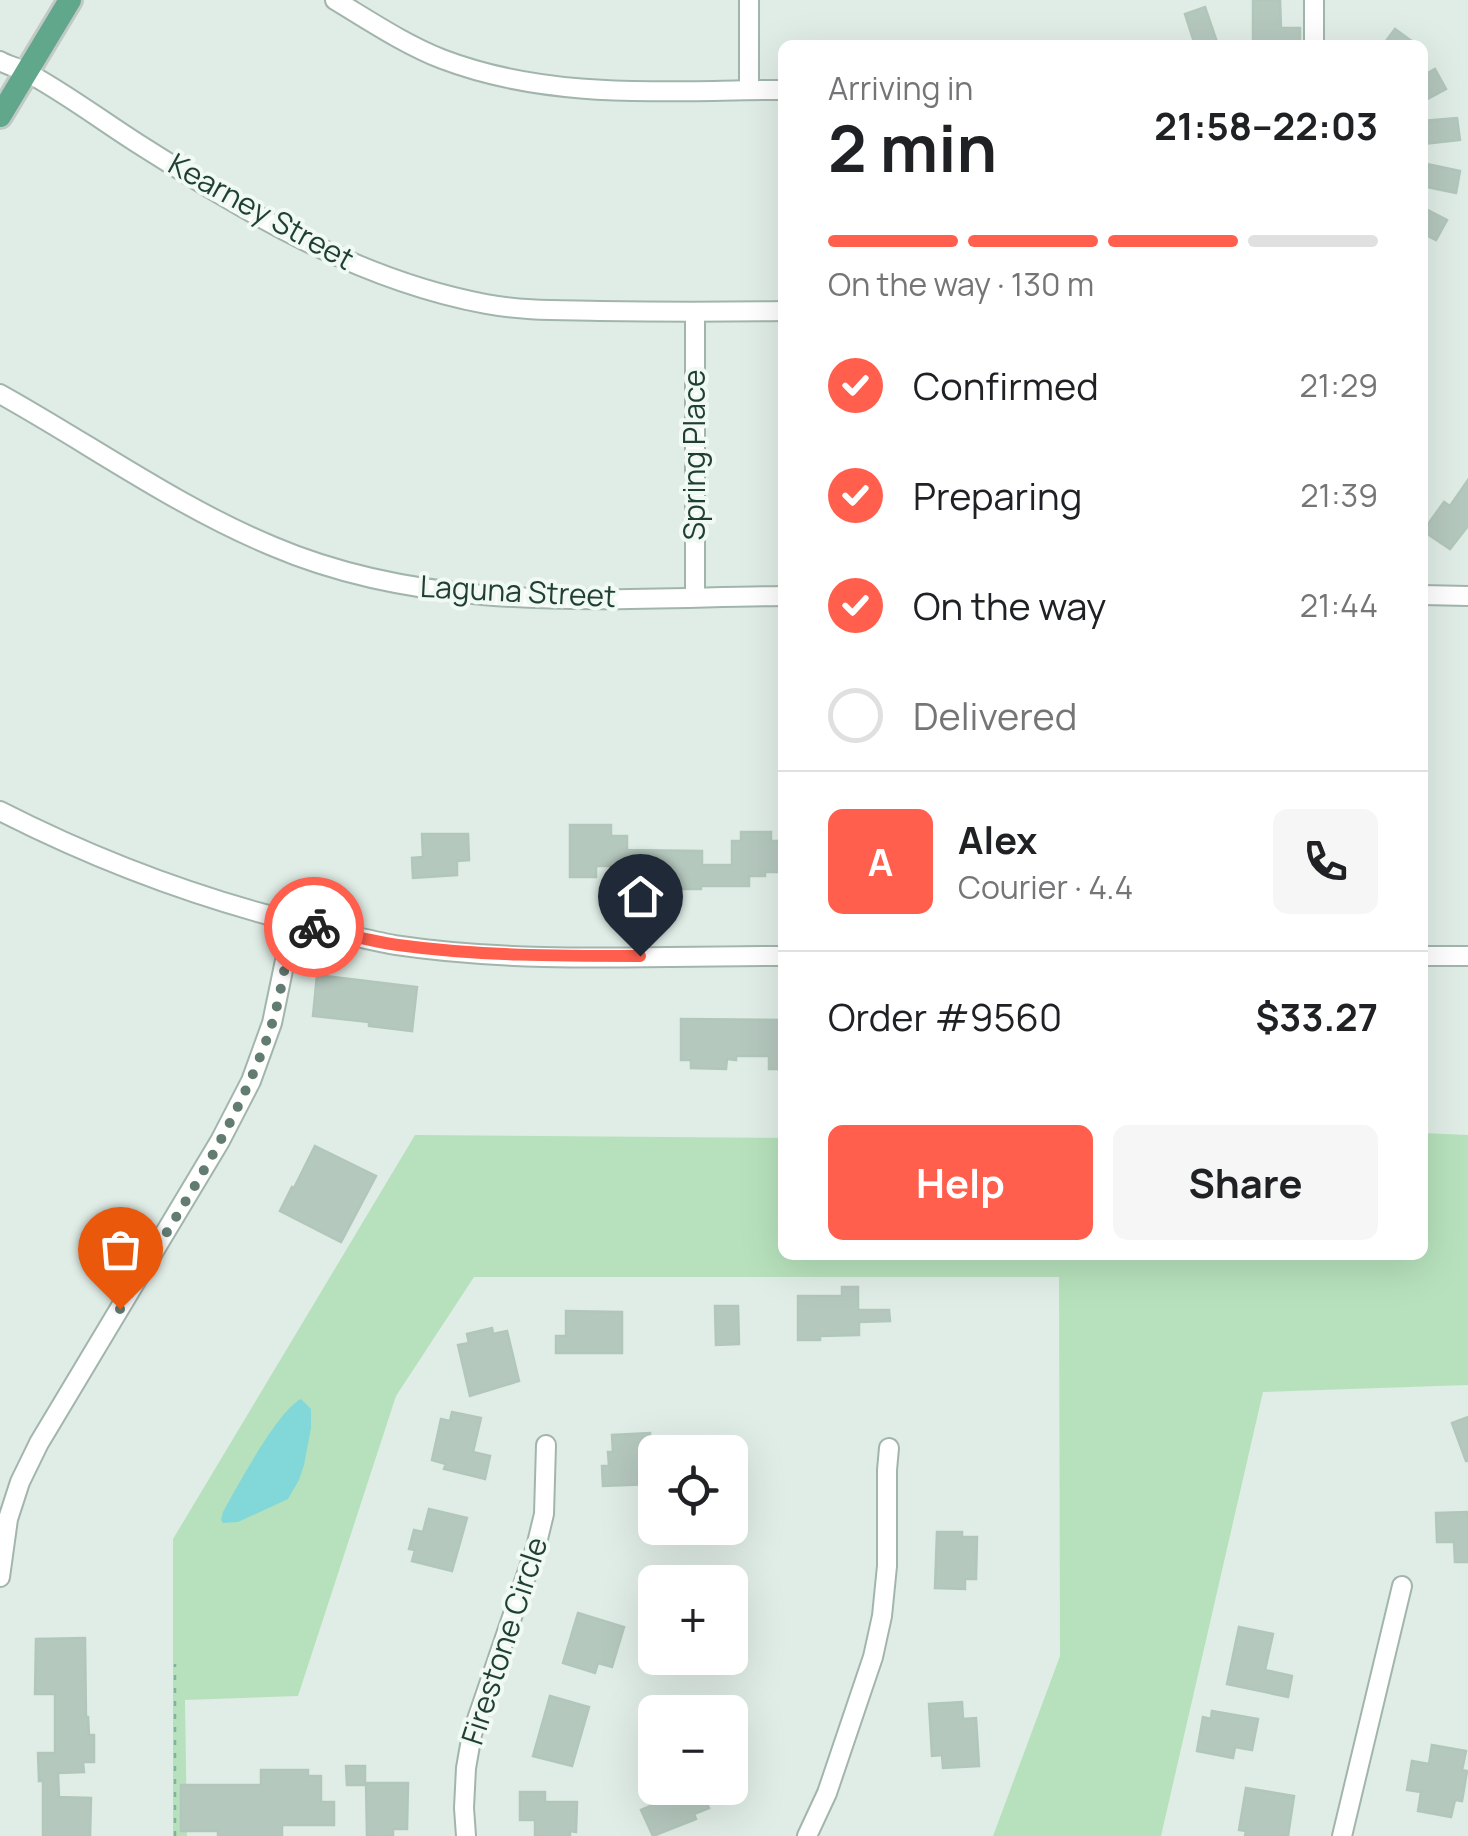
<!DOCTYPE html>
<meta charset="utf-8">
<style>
:root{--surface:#fff;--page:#f6f6f6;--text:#202124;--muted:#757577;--line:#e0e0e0;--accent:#ff5f4c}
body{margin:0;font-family:Manrope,sans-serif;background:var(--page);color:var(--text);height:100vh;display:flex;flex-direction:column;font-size:38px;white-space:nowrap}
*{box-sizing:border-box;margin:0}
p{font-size:32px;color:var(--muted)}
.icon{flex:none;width:55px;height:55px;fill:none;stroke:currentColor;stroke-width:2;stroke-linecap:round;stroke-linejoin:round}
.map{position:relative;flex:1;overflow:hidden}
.drawer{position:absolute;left:778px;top:40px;width:650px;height:1220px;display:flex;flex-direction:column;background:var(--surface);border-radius:15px;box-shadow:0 10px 40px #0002}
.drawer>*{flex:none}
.controls{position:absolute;left:638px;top:1435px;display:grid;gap:20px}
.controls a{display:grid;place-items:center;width:110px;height:110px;border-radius:15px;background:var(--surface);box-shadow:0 10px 40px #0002;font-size:50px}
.pin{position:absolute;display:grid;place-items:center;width:85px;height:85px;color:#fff;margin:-102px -42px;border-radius:50% 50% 50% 0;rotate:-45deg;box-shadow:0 0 10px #0007}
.pin .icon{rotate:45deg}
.courier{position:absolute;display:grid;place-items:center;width:100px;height:100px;margin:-50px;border:8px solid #ff5f4c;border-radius:50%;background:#fff;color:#222;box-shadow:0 2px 12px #0007}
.summary em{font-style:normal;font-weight:700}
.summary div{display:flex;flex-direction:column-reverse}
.summary{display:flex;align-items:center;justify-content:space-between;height:170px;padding:0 50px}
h1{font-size:65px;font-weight:700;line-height:75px}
.bar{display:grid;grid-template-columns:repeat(4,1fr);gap:15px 10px;align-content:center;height:120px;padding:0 50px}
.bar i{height:12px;border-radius:8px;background:var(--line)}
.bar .active{background:var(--accent)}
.bar p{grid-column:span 4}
.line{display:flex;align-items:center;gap:25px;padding:0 50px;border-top:2px solid var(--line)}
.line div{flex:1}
.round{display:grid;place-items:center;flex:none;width:105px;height:105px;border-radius:15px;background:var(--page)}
ol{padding:0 50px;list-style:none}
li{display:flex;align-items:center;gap:30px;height:110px}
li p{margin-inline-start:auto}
li .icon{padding:10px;border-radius:50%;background:var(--accent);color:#fff;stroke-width:4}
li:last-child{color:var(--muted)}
li i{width:55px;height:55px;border:5px solid var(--line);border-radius:50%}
.primary-button{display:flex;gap:20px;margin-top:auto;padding:20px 50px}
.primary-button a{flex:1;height:115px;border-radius:15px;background:var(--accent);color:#fff;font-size:40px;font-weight:700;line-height:115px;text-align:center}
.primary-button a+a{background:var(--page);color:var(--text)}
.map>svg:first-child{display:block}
.grass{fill:#b7e1bc}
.water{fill:#82d7d8}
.building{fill:#b5c8be;stroke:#b2c7bb;stroke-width:2.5}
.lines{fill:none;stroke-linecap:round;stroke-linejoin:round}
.minor-casing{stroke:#a2b5ac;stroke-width:22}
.major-casing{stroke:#c0c9c6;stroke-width:28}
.path{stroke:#7db49b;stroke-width:2.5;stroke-dasharray:5 8;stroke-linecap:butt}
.minor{stroke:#fff;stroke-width:18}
.major{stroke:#60a78b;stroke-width:22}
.done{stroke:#637c71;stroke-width:10;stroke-dasharray:0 18}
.route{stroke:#ff5f4c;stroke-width:12}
.labels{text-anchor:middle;stroke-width:8;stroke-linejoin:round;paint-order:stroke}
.street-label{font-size:30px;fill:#1f3f32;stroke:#f1f9f4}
</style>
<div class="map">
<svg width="1468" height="1836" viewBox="0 0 1468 1836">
<rect width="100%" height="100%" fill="#e0ede6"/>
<path class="grass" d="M1423,1133L1468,1135V1385L1263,1392L1161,1836H993L1060,1656L1059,1277H474L396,1396L298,1696L185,1700L187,1836H173V1539L415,1135L782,1138V1255H1422Z"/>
<path class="water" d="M301,1399L311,1409V1428L304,1465L299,1480L288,1499L238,1522L223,1523L221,1520L223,1512C237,1487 278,1410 301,1399Z"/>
<g class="building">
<path d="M1253,0H1280L1281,28H1300V45H1253Z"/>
<path d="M1205,7L1218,45H1195L1185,14Z"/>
<path d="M1395,29L1417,45H1383Z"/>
<path d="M1435,69L1446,89L1422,102V76Z"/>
<path d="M1457,118L1460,140L1422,144V121Z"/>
<path d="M1422,163L1460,171L1456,193L1422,186Z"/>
<path d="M1422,207L1447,220L1436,240L1422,233Z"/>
<path d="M1468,480V526L1450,549L1423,531L1444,502L1450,506Z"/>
<path d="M570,825H611V836H627V850L702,851V865H732V841H741V832H771V841H781V872H765V876H749V886H701V889H646V866H596V877H570Z"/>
<path d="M422,834H468L469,860L457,861V875L413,878L412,858L423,857Z"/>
<path d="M317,975L417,987L412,1031L369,1026V1022L313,1016Z"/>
<path d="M681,1019L782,1020V1069H769V1056H736V1060L727,1059L726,1069L691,1068V1060H681Z"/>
<path d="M315,1146L376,1176L341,1242L280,1211L292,1187L294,1188Z"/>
<path d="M842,1287H858V1310H889L890,1321L859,1322V1335L820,1336V1340H798V1296H842Z"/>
<path d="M715,1306H738L739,1344L716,1345Z"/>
<path d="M566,1311L622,1312V1353H556V1336H566Z"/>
<path d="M492,1328L493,1334L507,1331L519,1381L470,1396L458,1345L469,1343L467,1334Z"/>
<path d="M452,1412L481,1418L473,1452L490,1456L485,1479L444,1469L446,1464L432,1460L441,1419L450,1421Z"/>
<path d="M1468,1417V1461H1466L1452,1423Z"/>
<path d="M650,1433L652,1484L603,1486L602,1466H609L608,1452H613L612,1435Z"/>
<path d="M429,1509L467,1518L452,1571L412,1561L415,1550L409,1549L414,1530L423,1532Z"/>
<path d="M1468,1512V1562H1455L1454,1542H1437L1436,1513Z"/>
<path d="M937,1532H962V1537H977L976,1579H965V1589L935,1588Z"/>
<path d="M578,1613L624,1627L612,1667L598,1663L595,1673L563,1663Z"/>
<path d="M1239,1627L1273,1634L1265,1670L1292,1676L1288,1697L1227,1684Z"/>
<path d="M85,1638L86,1717H88L89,1735H94V1762H83L84,1772L58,1773L59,1797L91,1798L90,1836H43V1781H39L38,1753H55V1694H35L36,1639Z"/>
<path d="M550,1696L589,1707L572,1766L533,1756Z"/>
<path d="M962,1702L963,1719L976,1718L979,1766L943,1768L942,1755L932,1756L929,1704Z"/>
<path d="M1212,1711L1258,1719L1252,1750L1235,1747L1233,1758L1197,1751L1203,1717L1211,1719Z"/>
<path d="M1432,1745L1466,1751L1462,1770L1467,1771L1462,1801L1455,1800L1451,1817L1418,1811L1421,1792L1407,1790L1412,1761L1429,1764Z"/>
<path d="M346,1766H365V1785H347Z"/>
<path d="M261,1770H308V1776H321V1802H334V1825H282V1836H218V1831H181V1785H261Z"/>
<path d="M366,1783H408L407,1829H393V1836H367Z"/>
<path d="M668,1788H700L709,1808L694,1814L696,1819L653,1836L641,1810L672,1797Z"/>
<path d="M1246,1788L1294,1796L1288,1836H1245L1246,1831L1239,1830Z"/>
<path d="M520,1792H545V1802H577L576,1832L570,1831V1836H535V1820H520Z"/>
</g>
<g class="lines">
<g class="minor-casing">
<g id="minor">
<path d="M335,0C370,21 404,44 442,59C552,101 667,90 782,90"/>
<path d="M749,0V90"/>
<path d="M1314,45V0"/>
<path d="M0,61C9,66 19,68 28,73C65,93 101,120 137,143C246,212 357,280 486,304C523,311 562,310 600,311C661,312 722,312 782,311"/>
<path d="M695,313V597"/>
<path d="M0,394C90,444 176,506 272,546C433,615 611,598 782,596"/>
<path d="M1422,595L1468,596"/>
<path d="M0,811C104,864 213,904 328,930C350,935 372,941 395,945C520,964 656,956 782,956"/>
<path d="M1422,956H1468"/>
<path d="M0,1577L8,1519L20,1482L39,1443L220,1141L251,1081L272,1023L293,922"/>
<path d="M466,1836L464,1808L466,1768L472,1734L536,1547L544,1514L546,1445"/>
<path d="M807,1836L827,1793L873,1657L882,1616L887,1566V1470L889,1448"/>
<path d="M1342,1836L1402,1586"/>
</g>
</g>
<g class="major-casing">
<path id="major" d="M0,116L70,0"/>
</g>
<path class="path" d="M175,1836V1664"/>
<use href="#minor" class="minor"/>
<use href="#major" class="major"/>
</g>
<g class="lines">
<path class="done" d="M120,1309C174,1218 237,1128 271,1027C282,993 286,956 293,922L314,927"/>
<path class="route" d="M314,927C341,933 370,941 398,945C478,956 559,956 640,956"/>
</g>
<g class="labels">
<g class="street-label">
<text transform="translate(261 212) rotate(29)" y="10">Kearney Street</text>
<text transform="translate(695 455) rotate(-90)" y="10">Spring Place</text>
<text transform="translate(518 592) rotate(3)" y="10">Laguna Street</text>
<text transform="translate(505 1641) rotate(-72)" y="10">Firestone Circle</text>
</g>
</g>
</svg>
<div class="controls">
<a><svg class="icon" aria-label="locate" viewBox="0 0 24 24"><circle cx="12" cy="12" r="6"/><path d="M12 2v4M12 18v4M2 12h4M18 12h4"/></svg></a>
<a>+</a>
<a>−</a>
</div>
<div class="pin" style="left:120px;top:1309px;background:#ea580c"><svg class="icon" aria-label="bag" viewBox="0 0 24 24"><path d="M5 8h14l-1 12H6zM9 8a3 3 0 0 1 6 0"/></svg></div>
<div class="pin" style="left:640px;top:956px;background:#1f2937"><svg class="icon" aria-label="home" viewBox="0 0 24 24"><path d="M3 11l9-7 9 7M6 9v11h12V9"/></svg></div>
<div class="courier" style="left:314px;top:927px"><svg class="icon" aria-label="bike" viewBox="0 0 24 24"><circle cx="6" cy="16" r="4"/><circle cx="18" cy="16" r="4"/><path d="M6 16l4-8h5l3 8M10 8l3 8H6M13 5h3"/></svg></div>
<section class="drawer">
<div class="summary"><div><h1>2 min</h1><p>Arriving in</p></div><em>21:58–22:03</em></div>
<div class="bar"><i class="active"></i><i class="active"></i><i class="active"></i><i></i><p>On the way · 130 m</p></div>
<ol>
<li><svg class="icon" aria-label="check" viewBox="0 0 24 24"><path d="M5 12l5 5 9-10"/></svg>Confirmed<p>21:29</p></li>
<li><svg class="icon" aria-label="check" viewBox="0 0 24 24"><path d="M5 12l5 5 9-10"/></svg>Preparing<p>21:39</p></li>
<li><svg class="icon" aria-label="check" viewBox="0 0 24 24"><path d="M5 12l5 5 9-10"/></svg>On the way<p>21:44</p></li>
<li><i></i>Delivered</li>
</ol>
<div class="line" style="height:180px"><b class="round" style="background:var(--accent);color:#fff">A</b><div><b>Alex</b><p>Courier · 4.4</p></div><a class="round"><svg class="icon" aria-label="phone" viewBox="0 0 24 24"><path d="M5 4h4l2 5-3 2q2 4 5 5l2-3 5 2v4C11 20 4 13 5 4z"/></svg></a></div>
<div class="line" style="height:130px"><div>Order #9560</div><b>$33.27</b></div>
<div class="primary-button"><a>Help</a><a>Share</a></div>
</section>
</div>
